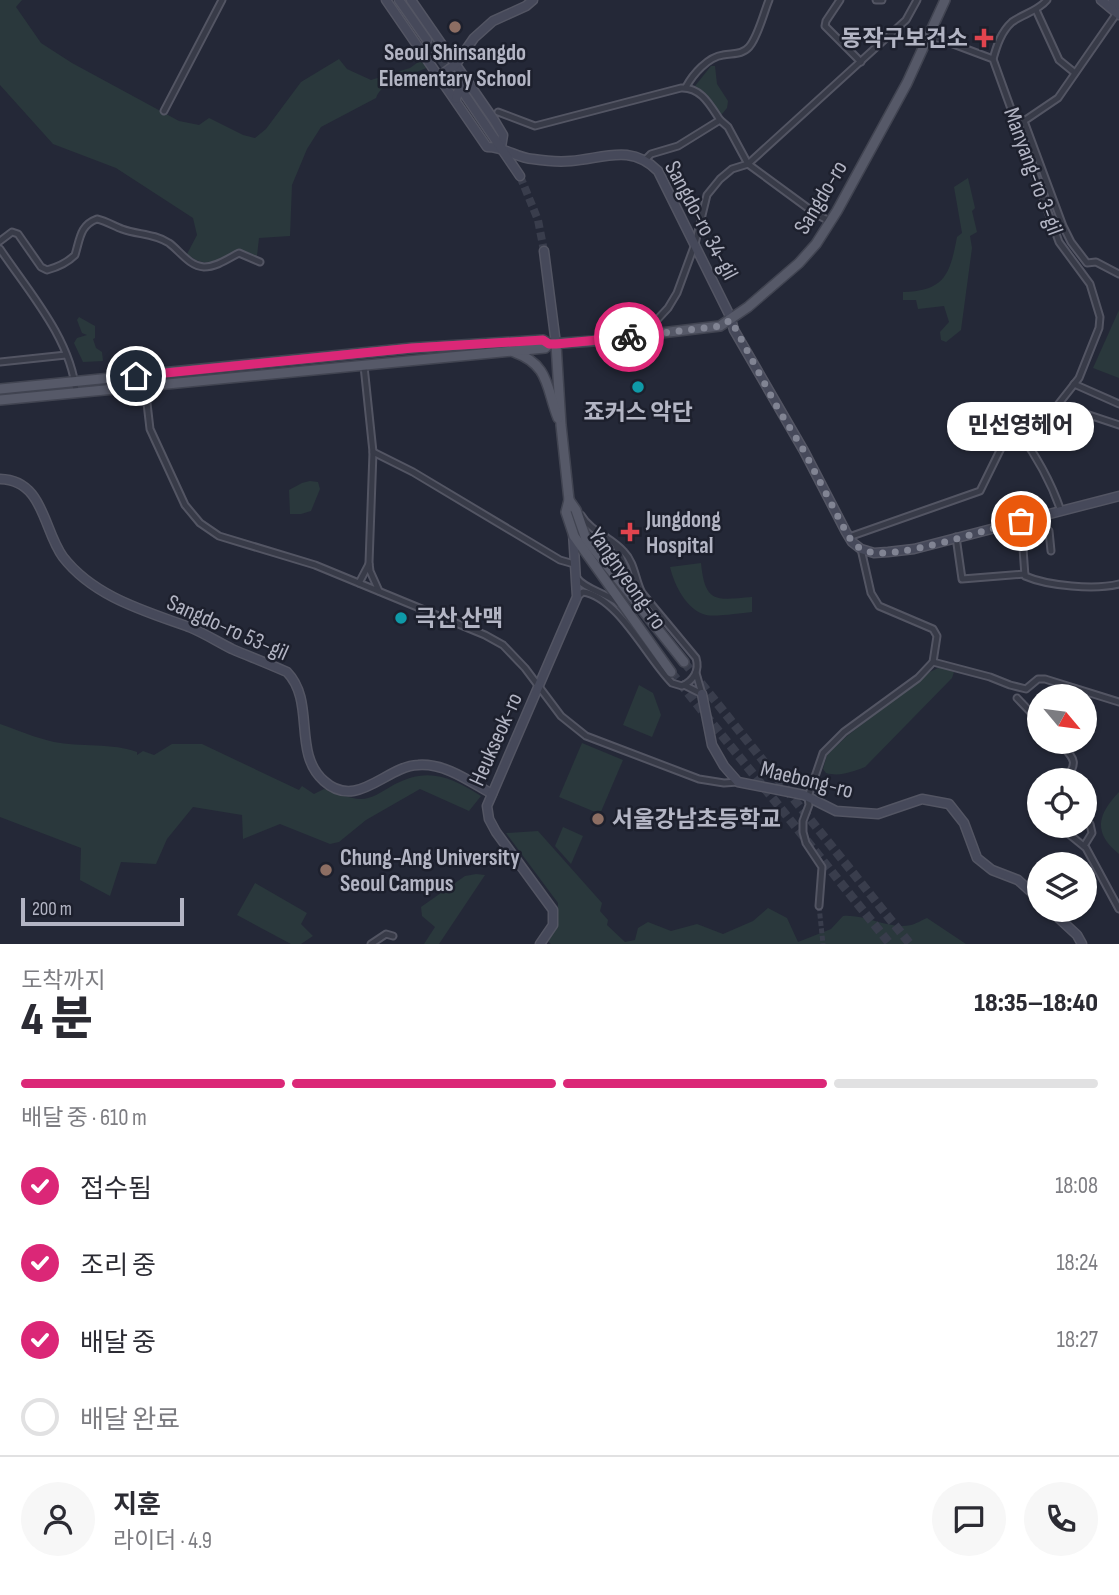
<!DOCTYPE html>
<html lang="ko">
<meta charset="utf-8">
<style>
:root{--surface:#fff;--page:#f7f7f7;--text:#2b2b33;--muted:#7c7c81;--line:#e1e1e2;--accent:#db2777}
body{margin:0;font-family:"Sofia Sans Condensed","Noto Sans KR",sans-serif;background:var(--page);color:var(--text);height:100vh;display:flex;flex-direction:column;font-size:26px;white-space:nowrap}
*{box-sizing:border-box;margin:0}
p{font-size:23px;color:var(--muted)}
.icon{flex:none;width:38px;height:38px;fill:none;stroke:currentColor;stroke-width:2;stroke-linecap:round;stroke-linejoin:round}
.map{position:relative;height:944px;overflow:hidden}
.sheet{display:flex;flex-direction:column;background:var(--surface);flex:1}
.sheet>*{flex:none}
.needle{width:46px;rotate:119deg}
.tools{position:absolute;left:1027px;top:684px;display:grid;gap:14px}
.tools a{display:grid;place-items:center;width:70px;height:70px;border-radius:50%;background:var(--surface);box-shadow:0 2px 5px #0004;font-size:35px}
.scale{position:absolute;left:21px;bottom:18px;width:163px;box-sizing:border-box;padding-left:7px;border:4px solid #b3b5c4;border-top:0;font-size:19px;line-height:24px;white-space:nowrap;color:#b3b5c4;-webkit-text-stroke:5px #1d202d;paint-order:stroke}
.pin{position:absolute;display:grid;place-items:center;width:60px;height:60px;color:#fff;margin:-30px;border:4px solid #fff;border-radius:50%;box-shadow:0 2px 7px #0007}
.courier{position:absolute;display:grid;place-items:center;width:70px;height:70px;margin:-35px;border:5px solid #db2777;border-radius:50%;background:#fff;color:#222;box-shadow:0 2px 9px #0007}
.bubble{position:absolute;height:49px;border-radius:24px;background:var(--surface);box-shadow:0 2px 5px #0004;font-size:23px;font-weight:800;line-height:49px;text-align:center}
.summary em{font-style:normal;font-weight:800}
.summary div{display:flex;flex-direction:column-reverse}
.summary{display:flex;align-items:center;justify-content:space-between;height:119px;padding:0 21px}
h1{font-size:46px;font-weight:800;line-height:52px}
.bar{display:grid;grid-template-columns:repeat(4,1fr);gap:10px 7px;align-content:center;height:84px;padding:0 21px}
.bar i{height:9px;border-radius:5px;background:var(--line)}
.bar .on{background:var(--accent)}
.bar p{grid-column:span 4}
.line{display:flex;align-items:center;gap:18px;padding:0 21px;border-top:2px solid var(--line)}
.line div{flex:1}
.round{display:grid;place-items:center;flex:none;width:74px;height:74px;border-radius:37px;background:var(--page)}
ol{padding:0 21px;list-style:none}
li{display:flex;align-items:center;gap:21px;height:77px}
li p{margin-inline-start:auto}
li .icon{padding:7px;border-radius:50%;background:var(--accent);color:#fff;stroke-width:4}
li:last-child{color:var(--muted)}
li i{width:38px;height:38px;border:4px solid var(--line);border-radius:50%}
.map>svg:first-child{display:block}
.green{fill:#2a383c}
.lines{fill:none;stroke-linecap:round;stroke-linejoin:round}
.street-tunnel{stroke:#393d4c;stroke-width:5;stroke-dasharray:5 2.5;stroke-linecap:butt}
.secondary-tunnel{stroke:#393d4c;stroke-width:8;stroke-dasharray:8 4;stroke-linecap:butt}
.primary-tunnel{stroke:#393d4c;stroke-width:9;stroke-dasharray:9 4.5;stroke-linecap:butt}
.street-casing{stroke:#535563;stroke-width:9}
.secondary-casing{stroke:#535563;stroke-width:11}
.primary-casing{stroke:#414451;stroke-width:12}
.street{stroke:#383b48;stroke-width:5}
.secondary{stroke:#46495a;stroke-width:8}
.primary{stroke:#565968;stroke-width:9}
.done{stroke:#818493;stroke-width:7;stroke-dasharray:0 12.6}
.route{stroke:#db2777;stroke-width:9}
.education-dot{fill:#8d6e63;stroke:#1d202d;stroke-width:2.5}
.health-dot{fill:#e0444e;stroke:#1d202d;stroke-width:2.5}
.culture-dot{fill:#0f9aa8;stroke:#1d202d;stroke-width:2.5}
.labels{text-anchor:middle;stroke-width:5;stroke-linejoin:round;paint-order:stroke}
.poi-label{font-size:23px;font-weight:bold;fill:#b3b5c4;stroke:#1d202d;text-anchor:start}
.street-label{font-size:23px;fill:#b3b5c4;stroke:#1d202d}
</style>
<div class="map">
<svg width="1119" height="944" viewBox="0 0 1119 944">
<rect width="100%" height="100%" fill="#242837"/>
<g class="green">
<path d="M0,0H22L16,7L41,43L72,63L179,121L199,125L209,118L243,135L255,138L266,129L301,82L339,59L347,69L371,80L410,68L421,60L429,67C414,74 382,80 376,98L321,127L307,149L292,185L290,236L259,238L257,256L241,250C219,256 209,272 187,254L197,235L193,218L116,168L53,144L0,85Z"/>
<path d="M711,66H715L717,84L728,101L727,108L722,114L718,113L707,95L695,86Z"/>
<path d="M968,178L975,208L972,211L977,232L970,236L972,248L961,330L946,342L941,340L940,332L949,322L944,306L918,309L916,300H903V292C945,291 950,274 957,237L962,233L954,187Z"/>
<path d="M1119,310V378L1093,368Z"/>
<path d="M79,317L95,326V338L93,339L96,348L102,352L103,361L83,362L74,343L77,338L87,335L82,333L77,320Z"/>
<path d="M310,481L318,482L320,489L311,511L301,514H290L289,490L302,483Z"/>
<path d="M701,563C705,604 716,600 752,597V612C740,613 717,617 706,615C686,610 674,584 670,567Z"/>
<path d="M940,667L954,672L952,678L865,767C852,772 839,777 826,773L823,769L827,755L847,736L930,672Z"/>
<path d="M639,685L653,693L661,715L652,737L623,725Z"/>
<path d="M0,724C17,730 36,738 54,742C79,747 114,743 137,752V755L143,751L154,755L172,744H202L299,790L302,786L314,794L324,789C335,792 349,799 361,799C372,799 381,792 390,787C426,766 449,776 481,796L469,811L420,789L366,820L339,842L330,844L280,824L243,839L242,815L193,807L167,839L156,864L121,862L110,896L80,880L81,848L0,817Z"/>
<path d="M582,743L623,760L600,814L559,797Z"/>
<path d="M1119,792V854C1093,833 1097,815 1119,792Z"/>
<path d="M563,827L583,836L571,864L555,846Z"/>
<path d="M538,831L602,903L600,911L608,920L607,925L625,942L635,940L638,928L648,922L671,931L697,924L723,934L753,921L768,908L787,918L798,942L831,929L843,916C865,914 889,930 911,925C916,924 922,920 927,918L966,944H551L547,940L557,927L558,903L506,833Z"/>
<path d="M476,874L485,875L439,944H424L435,927L422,916L421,907L465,876Z"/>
<path d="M255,883L307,913L301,924L313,936L301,944H291L237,915Z"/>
</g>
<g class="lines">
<path class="street-tunnel" d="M819,906L823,944"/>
<g class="secondary-tunnel">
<path d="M427,40L463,92"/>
<path d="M520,176L538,220L544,251"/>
</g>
<g class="primary-tunnel">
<path d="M684,662L910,944"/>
<path d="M671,672L890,944"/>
</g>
<g class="street-casing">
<g id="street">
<path d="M840,0L826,21L825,26L861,62"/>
<path d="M876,0H882"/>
<path d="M1036,10L1059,60L1075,73"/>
<path d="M1117,13L1058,98L1024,121L1063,226L1071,242L1087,263L1096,262L1119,274"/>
<path d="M993,59C997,45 1001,32 1012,22C1023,14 1038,11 1047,0"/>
<path d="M686,87C693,74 708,57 723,55C733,53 742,55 749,47C758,37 764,12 769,0"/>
<path d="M164,111L222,0"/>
<path d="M498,112L535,126L681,88C701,87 710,105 720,120L678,146L651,154L645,160"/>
<path d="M720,120L728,127L748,164L816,214L831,222"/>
<path d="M0,241L12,232L18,234L41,267L47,270C58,267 67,263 75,255C80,239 80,225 97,219C106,221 114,226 122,229C138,235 153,233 169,243C180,251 189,266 204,267C217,267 229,258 239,253L260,262"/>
<path d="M0,249C29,292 71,339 76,392"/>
<path d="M655,334V322L668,308L677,293L695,244L707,195L720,179L732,169L748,164L906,20L917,0"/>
<path d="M0,362L66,355"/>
<path d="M364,366L373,452L369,563L370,571L379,591"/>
<path d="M1074,384L1119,404"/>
<path d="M145,386L150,429L185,505L200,523L219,536L315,565L485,635L503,645L525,668L561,716L586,736L699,779L724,783L738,782"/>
<path d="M1080,412L1119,425"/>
<path d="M1015,427C1035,453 1050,479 1061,511"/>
<path d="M373,452L413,472L560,560L574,564"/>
<path d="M1021,521L1025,576C1048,586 1095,590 1119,584"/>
<path d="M1049,531L1051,551"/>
<path d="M849,537L980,491L1011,428L1057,406L1079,378L1099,328L1100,317L1090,284L1059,242L993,59L929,35"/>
<path d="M956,537L962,579L1025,574"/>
<path d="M616,546L638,598"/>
<path d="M577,578C584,589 606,593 618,603"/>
<path d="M359,583L369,564"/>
<path d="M577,597L583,592C618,597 647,658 672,683L682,686C693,681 700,671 696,658L642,593C635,580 635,563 624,552C611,537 591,532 581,515"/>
<path d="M933,662L990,677L1010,685L1026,689L1038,679H1045L1119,702"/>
<path d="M696,673L702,694"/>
<path d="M684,685L702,694"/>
<path d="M1017,698L1040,722"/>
<path d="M1059,742C1073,758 1080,761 1065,780"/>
<path d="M1059,826L1086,848L1119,909"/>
<path d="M1084,846L1092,833L1090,824"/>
<path d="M819,906L822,867L806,843L803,832V821L809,805L808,797L823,753L844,732L918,678L933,662L937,636L933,629L879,606L871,593L861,549"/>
<path d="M371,944L386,934L393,936"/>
</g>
</g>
<g class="secondary-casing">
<g id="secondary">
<path d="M386,0L487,147C506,147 516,158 533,159C546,161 559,162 571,161C605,158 631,144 658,171L730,316L734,330L804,451L846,532L852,542L861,549L874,553L888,552L914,549L1119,496"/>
<path d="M399,0L427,40"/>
<path d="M411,0L494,120L503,135L501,147"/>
<path d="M1101,0L1119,15"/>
<path d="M1113,0L1119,5"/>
<path d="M440,76L456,64L474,38L493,21L526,6L533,0"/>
<path d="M465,95L520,176"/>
<path d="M456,99L459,89L466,85H470"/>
<path d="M544,251L556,344"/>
<path d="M0,479C44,480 43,530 63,557C94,597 145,611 189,627C204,633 218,642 232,649C251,657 269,664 287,672C316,702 292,753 324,781C357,811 386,766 418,765C445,763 469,781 492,794"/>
<path d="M702,694L712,745L724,766L738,782L804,795L836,811L878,814L922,799L949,804L964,823L977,858L992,870L1018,880L1040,900"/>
<path d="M1050,910L1077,935L1082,944"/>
<path d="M540,944L553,925V910L496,832L489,819L487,806L577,597L573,532"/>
</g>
</g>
<g class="primary-casing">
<g id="primary">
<path d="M556,344L561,425L569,500L566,512L574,536L671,672"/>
<path d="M514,352C550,365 546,388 558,418"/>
<path d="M0,389L412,348L543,340L549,344L593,341L720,326L748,307L799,263L816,244L837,211L907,83L945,0"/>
<path d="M0,400L545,348L549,344"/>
<path d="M569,500L576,510L586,539L684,662"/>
</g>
</g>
<use href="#street" class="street"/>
<use href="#secondary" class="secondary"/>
<use href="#primary" class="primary"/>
</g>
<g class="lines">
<path class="done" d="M629,337L720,326L731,320L777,407L804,451L846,532C852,543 858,549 870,552C901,559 986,529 1021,521"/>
<path class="route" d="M136,376L412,348L543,340L549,344H556L629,337"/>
</g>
<g class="education-dot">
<circle cx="455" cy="27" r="7"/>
<circle cx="598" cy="819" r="7"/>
<circle cx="326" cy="870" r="7"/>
</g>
<g class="health-dot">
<path d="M980.5 27.5h7v7h7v7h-7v7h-7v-7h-7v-7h7z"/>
<path d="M626.5 521.5h7v7h7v7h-7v7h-7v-7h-7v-7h7z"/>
</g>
<g class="culture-dot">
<circle cx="638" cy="387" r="7"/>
<circle cx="401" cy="618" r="7"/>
</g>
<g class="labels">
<g class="poi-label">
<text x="968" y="46" text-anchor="end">동작구보건소</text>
<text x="455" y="60" text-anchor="middle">Seoul Shinsangdo<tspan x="455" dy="26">Elementary School</tspan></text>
<text x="638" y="420" text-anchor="middle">죠커스 악단</text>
<text x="646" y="527">Jungdong<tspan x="646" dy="26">Hospital</tspan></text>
<text x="415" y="626">극산 산맥</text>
<text x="612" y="827">서울강남초등학교</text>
<text x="340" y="865">Chung-Ang University<tspan x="340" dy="26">Seoul Campus</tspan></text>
</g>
<g class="street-label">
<text transform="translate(1034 171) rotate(70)" y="8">Manyang-ro 3-gil</text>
<text transform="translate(820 197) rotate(-59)" y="8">Sangdo-ro</text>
<text transform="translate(702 220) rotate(62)" y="8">Sangdo-ro 34-gil</text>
<text transform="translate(628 578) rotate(55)" y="8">Yangnyeong-ro</text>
<text transform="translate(228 627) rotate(24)" y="8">Sangdo-ro 53-gil</text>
<text transform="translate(495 739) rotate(-66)" y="8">Heukseok-ro</text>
<text transform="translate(807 779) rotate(14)" y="8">Maebong-ro</text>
</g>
</g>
</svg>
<div class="tools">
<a><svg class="needle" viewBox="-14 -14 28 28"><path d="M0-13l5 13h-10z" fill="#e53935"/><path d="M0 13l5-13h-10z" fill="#7c7c81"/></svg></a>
<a><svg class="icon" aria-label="locate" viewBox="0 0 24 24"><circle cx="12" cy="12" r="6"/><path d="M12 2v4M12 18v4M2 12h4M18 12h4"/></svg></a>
<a><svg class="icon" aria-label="layers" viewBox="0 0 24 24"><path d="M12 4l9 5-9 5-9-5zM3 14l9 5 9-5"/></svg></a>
</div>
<div class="scale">200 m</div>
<div class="pin" style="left:1021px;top:521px;background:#ea580c"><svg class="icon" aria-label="bag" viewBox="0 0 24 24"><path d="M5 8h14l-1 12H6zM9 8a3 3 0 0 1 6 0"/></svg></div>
<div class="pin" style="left:136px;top:376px;background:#1f2937"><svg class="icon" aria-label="home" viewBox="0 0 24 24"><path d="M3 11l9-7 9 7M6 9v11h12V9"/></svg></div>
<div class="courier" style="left:629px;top:337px"><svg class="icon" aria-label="bike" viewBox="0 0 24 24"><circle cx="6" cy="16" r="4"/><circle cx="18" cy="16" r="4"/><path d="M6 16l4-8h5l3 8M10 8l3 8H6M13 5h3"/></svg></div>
<div class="bubble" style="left:947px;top:402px;width:147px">민선영헤어</div>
</div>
<section class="sheet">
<div class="summary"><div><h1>4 분</h1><p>도착까지</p></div><em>18:35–18:40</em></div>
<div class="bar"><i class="on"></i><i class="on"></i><i class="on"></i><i></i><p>배달 중 · 610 m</p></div>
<ol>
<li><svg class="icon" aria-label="check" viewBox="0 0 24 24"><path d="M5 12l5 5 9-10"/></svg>접수됨<p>18:08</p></li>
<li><svg class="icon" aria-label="check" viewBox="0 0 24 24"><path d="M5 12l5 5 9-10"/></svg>조리 중<p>18:24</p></li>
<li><svg class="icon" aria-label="check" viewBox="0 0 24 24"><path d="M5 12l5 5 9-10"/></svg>배달 중<p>18:27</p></li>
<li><i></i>배달 완료</li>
</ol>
<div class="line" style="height:126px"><a class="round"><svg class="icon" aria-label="person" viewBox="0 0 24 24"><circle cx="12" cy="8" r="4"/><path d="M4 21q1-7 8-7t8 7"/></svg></a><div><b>지훈</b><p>라이더 · 4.9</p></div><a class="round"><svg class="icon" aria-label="chat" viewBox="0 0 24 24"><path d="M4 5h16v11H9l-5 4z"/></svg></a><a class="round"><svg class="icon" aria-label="phone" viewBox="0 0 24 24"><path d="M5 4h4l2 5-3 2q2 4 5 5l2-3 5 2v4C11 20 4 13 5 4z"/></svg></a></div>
</section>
